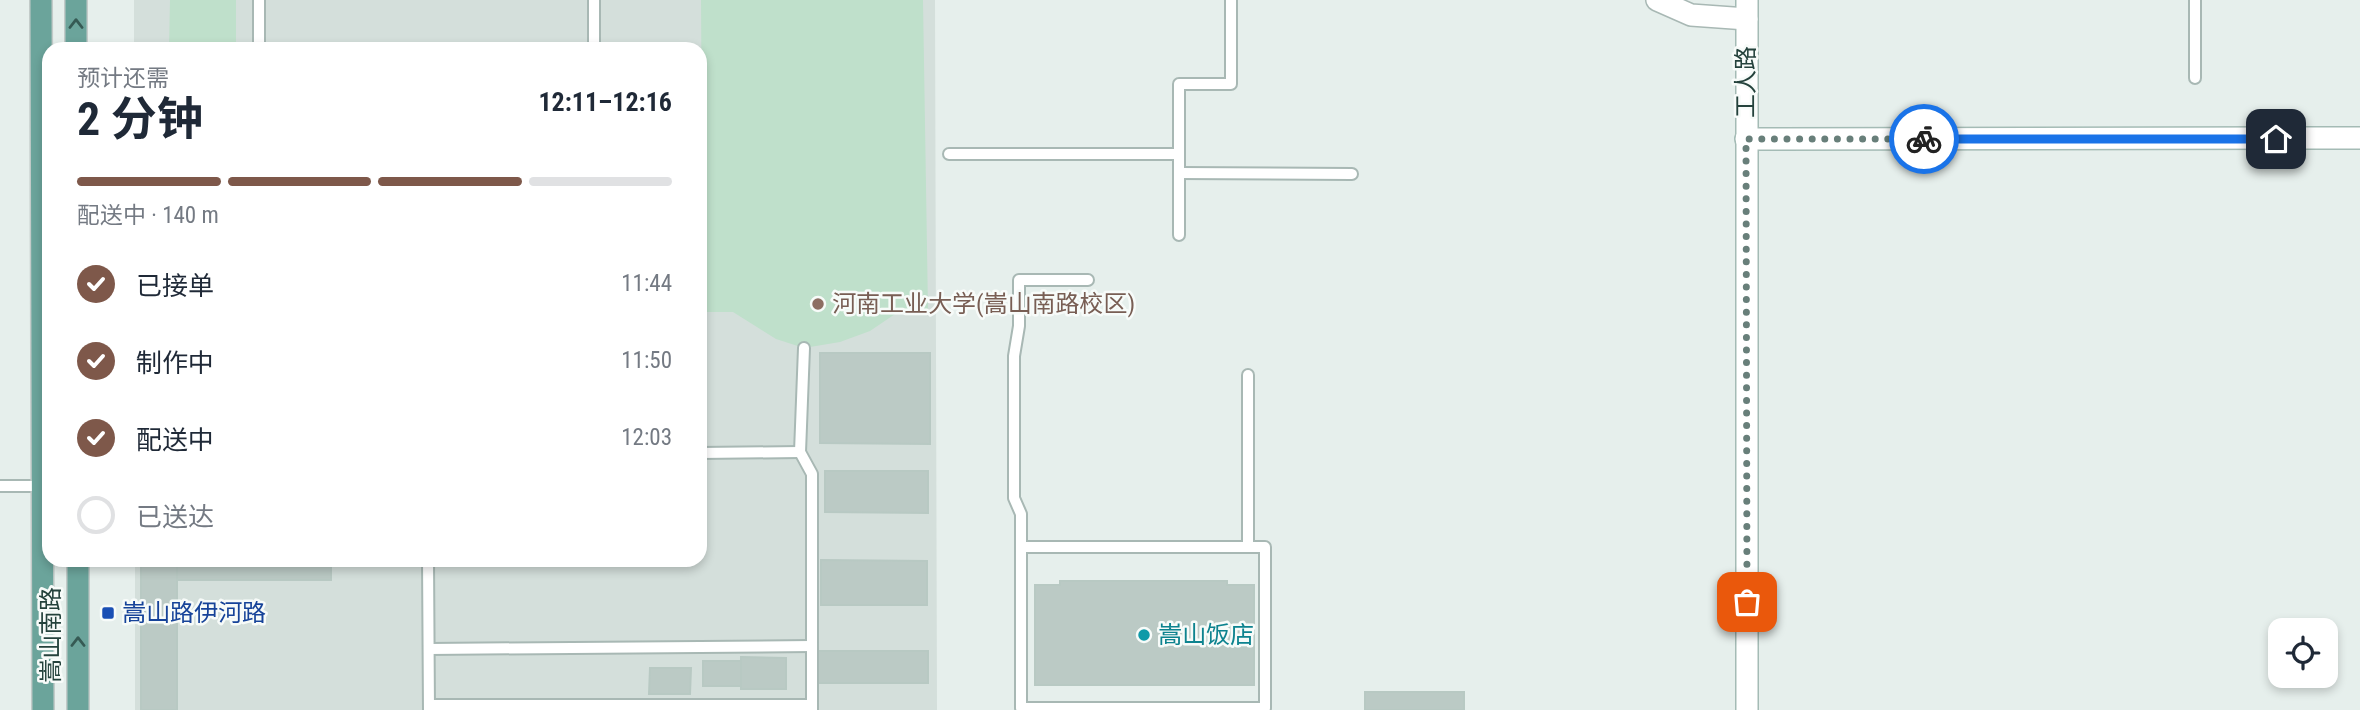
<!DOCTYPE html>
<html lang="zh">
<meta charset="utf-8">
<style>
:root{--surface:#fff;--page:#f2f2f3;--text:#1f2937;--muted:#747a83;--line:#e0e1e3;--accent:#7e584a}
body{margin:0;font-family:"Roboto Condensed","Noto Sans SC",sans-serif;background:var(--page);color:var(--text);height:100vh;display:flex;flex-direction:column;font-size:26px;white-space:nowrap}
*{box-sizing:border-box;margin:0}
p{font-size:23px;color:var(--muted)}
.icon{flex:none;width:38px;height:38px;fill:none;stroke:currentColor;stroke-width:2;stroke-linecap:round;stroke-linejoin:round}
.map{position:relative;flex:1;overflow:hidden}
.drawer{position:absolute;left:42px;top:42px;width:665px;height:525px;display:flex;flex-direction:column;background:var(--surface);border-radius:21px;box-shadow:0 4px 10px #0003}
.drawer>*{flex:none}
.controls{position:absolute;left:2268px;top:618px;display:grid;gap:14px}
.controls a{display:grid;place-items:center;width:70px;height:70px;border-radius:14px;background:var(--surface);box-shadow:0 4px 10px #0003;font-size:35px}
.pin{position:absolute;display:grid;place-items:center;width:60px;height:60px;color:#fff;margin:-30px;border-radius:14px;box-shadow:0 4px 10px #0006}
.courier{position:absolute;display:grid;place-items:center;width:70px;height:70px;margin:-35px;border:5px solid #1a73e8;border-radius:50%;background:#fff;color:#222;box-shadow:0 2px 9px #0007}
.head em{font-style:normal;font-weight:700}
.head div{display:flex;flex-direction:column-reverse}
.head{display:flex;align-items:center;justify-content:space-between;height:119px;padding:0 35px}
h1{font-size:46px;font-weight:700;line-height:52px}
.bar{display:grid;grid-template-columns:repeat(4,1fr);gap:10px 7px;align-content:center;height:84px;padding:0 35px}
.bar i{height:9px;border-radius:5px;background:var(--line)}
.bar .selected{background:var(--accent)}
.bar p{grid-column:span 4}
ol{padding:0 35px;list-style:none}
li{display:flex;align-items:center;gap:21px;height:77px}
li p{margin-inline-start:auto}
li .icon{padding:7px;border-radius:50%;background:var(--accent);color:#fff;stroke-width:4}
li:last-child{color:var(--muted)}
li i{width:38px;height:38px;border:4px solid var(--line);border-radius:50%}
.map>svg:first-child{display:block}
.built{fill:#d4dfdb}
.green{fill:#bfe0cb}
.building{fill:#bbcac5;stroke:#b8c9c3;stroke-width:2}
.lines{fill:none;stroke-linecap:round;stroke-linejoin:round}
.lane-casing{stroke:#a8b8b4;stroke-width:14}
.street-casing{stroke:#a8b8b4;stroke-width:24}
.secondary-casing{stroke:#a4bbb5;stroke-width:24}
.primary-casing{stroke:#c2cac8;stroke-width:24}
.lane{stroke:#fff;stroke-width:10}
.street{stroke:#fff;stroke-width:21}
.secondary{stroke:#fff;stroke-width:21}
.primary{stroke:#6ba49b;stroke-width:21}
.oneway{stroke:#365a54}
.done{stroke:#687f7a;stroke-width:7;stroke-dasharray:0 12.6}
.route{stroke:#1a73e8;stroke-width:9}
.education-dot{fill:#8d6e63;stroke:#f7fbf9;stroke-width:2.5}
.transit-dot{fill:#1a4fb4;stroke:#f7fbf9;stroke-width:2.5}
.culture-dot{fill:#0f9aa8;stroke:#f7fbf9;stroke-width:2.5}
.labels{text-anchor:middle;stroke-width:5;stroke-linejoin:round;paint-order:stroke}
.street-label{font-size:24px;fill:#24423c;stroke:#f7fbf9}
.education-label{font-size:24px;fill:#785e54;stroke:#f7fbf9;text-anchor:start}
.transit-label{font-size:24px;fill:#164399;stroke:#f7fbf9;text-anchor:start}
.culture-label{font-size:24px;fill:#0d838f;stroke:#f7fbf9;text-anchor:start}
</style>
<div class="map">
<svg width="2360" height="710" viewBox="0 0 2360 710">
<rect width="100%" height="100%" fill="#e6efec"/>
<path class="built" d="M134,0H935L937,710H135V560H700V49H134Z"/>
<g class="green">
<path d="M170,0H236V49H169Z"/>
<path d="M701,0H923L928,310H901L870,331L840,342L804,348L776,339L733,312H703Z"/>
</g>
<g class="building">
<path d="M820,353H930V444L820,443Z"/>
<path d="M825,471H928V513L825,512Z"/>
<path d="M331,560V580H177V560Z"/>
<path d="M821,560L927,561V605H821Z"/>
<rect x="141" y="561" width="36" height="149"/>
<path d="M1060,581H1227V585H1254V685H1035V585H1060Z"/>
<path d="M818,651H928V683H817Z"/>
<path d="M741,657L786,658V689H741Z"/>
<rect x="703" y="661" width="38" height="25"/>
<path d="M650,668H691L690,694H649Z"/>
<rect x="1365" y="692" width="99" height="18"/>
</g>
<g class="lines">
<g class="lane-casing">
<g id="lane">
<path d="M259,0V49"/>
<path d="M594,0V49"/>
<path d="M2195,0V78"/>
<path d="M949,154H1179"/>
<path d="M1179,173L1352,174"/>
<path d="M1179,235V84H1231V0"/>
<path d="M804,348L800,452L812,474V710"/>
<path d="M1248,375V547"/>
<path d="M700,453L800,452"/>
<path d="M0,486H42"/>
<rect x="1021" y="547" width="244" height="161"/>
<path d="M1021,547V514L1014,498V356L1019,326V280H1088"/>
<path d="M428,560L429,710"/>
<path d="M429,649L812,646"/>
<path d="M429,705H812"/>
</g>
</g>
<g class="street-casing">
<path id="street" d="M1657,0L1691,15L1747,19"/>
</g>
<g class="secondary-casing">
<g id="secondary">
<path d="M1747,0V710"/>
<path d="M1746,139L2360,138"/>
</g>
</g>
<g class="primary-casing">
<g id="primary">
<path d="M41,0L43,710"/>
<path d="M76,0V49"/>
<path d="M78,560V710"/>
</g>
</g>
<use href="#lane" class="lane"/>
<use href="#street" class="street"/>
<use href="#secondary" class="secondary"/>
<use href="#primary" class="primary"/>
</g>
<defs><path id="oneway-chevron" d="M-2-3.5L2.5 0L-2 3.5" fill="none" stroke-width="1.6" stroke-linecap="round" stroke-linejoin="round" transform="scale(1.75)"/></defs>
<g class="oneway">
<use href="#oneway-chevron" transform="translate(76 24) rotate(-90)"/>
<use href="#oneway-chevron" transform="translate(78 642) rotate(-90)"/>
</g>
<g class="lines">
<path class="done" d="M1747,602L1746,139H1924"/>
<path class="route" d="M1924,139H2276"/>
</g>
<circle class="education-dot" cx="818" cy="304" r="7"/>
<rect class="transit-dot" x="101" y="606" width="14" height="14" rx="3.5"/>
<circle class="culture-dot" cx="1144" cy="635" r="7"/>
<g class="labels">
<g class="street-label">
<text transform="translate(1746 82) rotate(-90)" y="8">工人路</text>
<text transform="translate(51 635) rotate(-90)" y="8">嵩山南路</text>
</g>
<g class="education-label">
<text x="832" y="312">河南工业大学(嵩山南路校区)</text>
</g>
<g class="transit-label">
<text x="122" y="621">嵩山路伊河路</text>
</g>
<g class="culture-label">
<text x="1158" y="643">嵩山饭店</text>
</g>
</g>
</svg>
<div class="controls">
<a><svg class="icon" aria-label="locate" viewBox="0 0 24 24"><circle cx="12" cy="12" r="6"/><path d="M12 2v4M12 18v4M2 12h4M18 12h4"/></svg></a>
</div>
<div class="pin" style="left:1747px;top:602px;background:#ea580c"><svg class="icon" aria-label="bag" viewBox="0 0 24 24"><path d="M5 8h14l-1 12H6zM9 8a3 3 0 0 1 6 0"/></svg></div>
<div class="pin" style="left:2276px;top:139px;background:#1f2937"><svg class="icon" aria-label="home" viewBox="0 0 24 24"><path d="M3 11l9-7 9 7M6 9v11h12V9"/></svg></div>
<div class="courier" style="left:1924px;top:139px"><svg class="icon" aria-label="bike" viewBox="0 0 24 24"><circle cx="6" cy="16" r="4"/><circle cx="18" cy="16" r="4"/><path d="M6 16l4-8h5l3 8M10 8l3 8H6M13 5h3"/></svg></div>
<section class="drawer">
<div class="head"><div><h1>2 分钟</h1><p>预计还需</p></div><em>12:11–12:16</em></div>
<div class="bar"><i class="selected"></i><i class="selected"></i><i class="selected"></i><i></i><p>配送中 · 140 m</p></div>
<ol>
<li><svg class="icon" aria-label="check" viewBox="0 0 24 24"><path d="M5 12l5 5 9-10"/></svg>已接单<p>11:44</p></li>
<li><svg class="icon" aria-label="check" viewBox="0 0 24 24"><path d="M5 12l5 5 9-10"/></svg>制作中<p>11:50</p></li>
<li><svg class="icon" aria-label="check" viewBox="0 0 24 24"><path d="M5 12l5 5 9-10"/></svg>配送中<p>12:03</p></li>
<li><i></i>已送达</li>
</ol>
</section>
</div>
